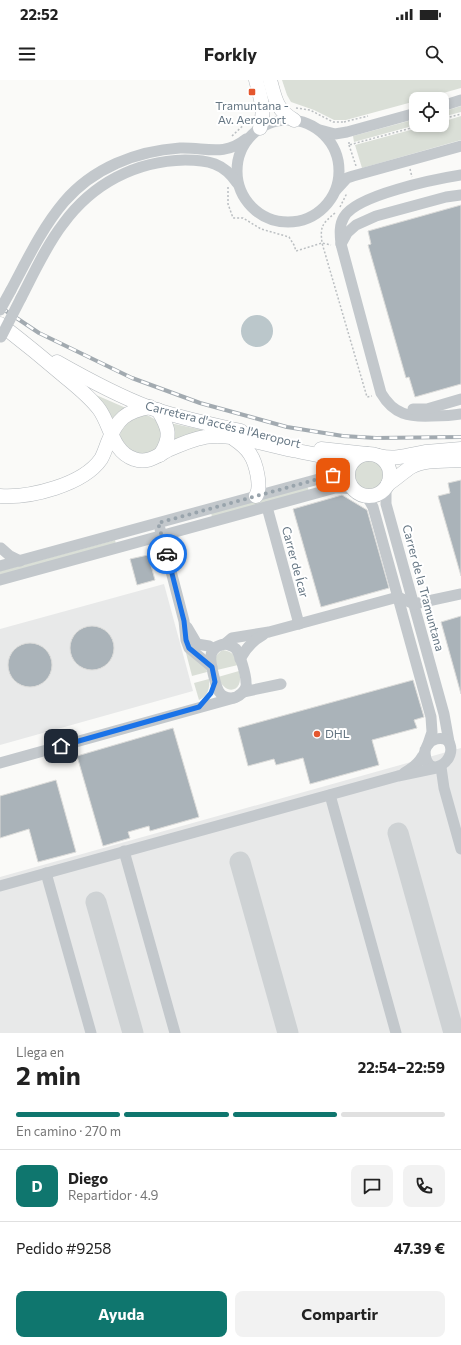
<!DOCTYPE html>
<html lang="es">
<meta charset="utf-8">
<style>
:root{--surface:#fff;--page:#f2f2f2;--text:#222;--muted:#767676;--line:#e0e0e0;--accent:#0f766e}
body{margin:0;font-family:Commissioner,sans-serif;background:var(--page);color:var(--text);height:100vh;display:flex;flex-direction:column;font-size:15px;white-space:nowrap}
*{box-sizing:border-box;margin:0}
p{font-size:13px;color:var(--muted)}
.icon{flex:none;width:22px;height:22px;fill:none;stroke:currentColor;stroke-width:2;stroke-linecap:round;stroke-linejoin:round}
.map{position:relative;height:953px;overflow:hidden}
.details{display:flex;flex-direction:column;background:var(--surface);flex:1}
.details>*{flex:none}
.controls{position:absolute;left:409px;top:12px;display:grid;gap:8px}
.controls a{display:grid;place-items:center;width:40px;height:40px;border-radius:8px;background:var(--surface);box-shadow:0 2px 6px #0003;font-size:20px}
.pin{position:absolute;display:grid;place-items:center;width:34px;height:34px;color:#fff;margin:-17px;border-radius:8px;box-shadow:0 2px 6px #0006}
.courier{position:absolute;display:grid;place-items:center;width:40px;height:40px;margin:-20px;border:3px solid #1a73e8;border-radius:50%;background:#fff;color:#222;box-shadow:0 1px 5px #0007}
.head em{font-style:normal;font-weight:700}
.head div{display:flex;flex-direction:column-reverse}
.head{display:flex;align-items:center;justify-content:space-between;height:68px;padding:0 16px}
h1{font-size:26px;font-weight:700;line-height:30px}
.bar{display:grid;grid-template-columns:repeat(4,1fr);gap:6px 4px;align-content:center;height:48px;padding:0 16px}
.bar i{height:5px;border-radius:3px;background:var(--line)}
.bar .on{background:var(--accent)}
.bar p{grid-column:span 4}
.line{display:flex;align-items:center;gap:10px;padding:0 16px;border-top:1px solid var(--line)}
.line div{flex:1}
.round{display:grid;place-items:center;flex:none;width:42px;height:42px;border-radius:8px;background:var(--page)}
.primary-button{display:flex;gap:8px;margin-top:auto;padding:8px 16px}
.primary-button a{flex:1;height:46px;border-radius:8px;background:var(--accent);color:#fff;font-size:16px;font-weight:700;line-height:46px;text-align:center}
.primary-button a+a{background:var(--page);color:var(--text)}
.status{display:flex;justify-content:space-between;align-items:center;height:28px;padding:0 20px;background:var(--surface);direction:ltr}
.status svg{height:11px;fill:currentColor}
header{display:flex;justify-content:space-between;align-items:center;height:52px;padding:0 16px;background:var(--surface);font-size:18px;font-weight:700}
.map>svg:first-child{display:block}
.built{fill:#e8e9e9}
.green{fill:#dadfd7}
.water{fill:#bbc7cb}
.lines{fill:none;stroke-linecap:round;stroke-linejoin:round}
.taxiway{stroke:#ced2d4;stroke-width:21}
.building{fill:#aab3b9;stroke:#dcdcda}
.major-casing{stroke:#b5babe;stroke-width:15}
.path{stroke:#bbbfc2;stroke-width:1.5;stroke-dasharray:2 2;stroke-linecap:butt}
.minor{stroke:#c3c8cc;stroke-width:11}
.major{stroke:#fff;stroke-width:14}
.rail-casing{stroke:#a2aab0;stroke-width:4}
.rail{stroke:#fff;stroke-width:2.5;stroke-dasharray:8;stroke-linecap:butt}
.minor-bridge{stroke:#c3c8cc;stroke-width:11}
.done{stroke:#99a4ac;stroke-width:4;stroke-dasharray:0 7.2}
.route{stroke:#1a73e8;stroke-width:5}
.poi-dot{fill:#e4572e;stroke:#fff;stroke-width:1.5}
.labels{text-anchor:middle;stroke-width:4;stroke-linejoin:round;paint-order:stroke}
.poi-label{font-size:12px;fill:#657683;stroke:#fff}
.street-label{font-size:12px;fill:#657683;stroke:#fff}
</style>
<div class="status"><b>22:52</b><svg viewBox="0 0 49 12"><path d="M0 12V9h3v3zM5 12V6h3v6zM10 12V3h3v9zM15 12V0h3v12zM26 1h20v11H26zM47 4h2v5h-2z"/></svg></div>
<header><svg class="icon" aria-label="menu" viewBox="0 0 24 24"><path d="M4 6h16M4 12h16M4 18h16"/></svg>Forkly<svg class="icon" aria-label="search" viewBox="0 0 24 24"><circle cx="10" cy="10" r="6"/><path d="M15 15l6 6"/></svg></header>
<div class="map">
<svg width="461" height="953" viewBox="0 0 461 953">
<rect width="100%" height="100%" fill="#fafaf8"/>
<g class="built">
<path d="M164,504L193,611L0,665V549Z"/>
<path d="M461,668V953H0V797Z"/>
</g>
<g class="green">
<path d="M282,0H461V8L422,19H416V21L346,40H334L314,30L291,22L287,15Z"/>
<path d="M461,26V32L442,37V32Z"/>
<path d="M461,36V60L362,88L355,65L429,45H442V42Z"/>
<path d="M416,39V45L354,62L353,56Z"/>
<path d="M96,315L126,328L113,339Z"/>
<path d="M142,334L149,336L156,340L160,345L162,359L155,372L135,376L121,362L120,355L121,349L124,343Z"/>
<path d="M170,343L212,352L172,363Z"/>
<circle cx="369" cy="395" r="14"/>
<path d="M307,406L309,411L212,437L211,433Z"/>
<path d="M115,460L116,464L0,495V491Z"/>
<path d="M185,569L206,586L207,592L192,596Z"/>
<path d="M223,570C233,572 235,575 238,585L217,590C215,580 213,576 223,570Z"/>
<path d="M239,591C245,612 225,617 218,597Z"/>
<path d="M209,599C210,608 208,616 199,620L194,603Z"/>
</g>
<circle class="water" cx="257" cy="251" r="16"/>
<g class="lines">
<g class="taxiway">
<path d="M398,753L454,953"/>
<path d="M240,782L288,953"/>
<path d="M96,822L133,953"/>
</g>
</g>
<g class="building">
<path d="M461,125V304L415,317L409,297L406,298L368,165L371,164L368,151Z"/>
<path d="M461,400V496L438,416L450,413L448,403Z"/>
<path d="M342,415L367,430L389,508L321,527L293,429Z"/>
<path d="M148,475L155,500L137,505L130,479Z"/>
<path d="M461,536V614L441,542Z"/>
<circle cx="92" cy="568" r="22"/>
<circle cx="30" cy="585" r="22"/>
<path d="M413,600L424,637L414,640L417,648L372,660L379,685L310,704L303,678L276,685L274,679L248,686L238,648Z"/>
<path d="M173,648L199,737L150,751L149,746L128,752L130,758L103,766L77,676Z"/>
<path d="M56,700L76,772L38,782L29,749L0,758V716Z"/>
</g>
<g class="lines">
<g class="major-casing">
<g id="major">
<path d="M256,0C260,16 266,31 260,48"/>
<path d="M270,0C275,18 276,30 294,40"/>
<path d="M0,244C22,261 43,278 64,296C76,306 89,316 99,329C111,345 112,372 134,379C147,384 157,376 168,370C179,365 193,359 205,357C230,352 266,365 292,370C307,373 324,375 339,381C343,383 345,385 348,389"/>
<path d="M57,282C87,299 116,315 148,327C178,338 210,344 241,351"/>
<path d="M158,330C169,348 172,357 160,375"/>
<path d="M234,359C240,363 246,368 250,374C256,383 262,407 256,416"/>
<path d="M321,369L367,374"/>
<circle cx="369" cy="395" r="21"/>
<path d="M379,376C396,380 409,375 426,372C438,371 449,370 461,369"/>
<path d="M388,404C396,399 403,392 411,387C424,379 446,381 461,380"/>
<path d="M0,416C30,418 83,405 101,379C104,374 106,367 108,362C117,339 126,331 150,327"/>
</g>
</g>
<g class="path">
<path d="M296,28L310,30L333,42H344"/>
<path d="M442,39L461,34"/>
<path d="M344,42L368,36"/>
<path d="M232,56L251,38"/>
<path d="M349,62V65L422,45"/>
<path d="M349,65L356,86"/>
<path d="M410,89L412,97"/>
<path d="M228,107V124L233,138H243L261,149L289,157L294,165L296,171L322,163L331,165"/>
<path d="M340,127L347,113"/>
<path d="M335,133C322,144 320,146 322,163L367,317L372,316"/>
</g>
<g class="minor">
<path d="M442,26L461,20"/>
<circle cx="288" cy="91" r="51"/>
<path d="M320,50L335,54L347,52L416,33"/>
<path d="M461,95C436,99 356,115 344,137C339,145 340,155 341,164L381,313C394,335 409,337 432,336C442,336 451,336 461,334"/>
<path d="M336,110L347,98L353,96L461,66"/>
<path d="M341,164L347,153L356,145L376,136L446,117L461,115"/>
<path d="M11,210C27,180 42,148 64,122C93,88 136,71 180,68C205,67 224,77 246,59"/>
<path d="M21,218C34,193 46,166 63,144C92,104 135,81 185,80C208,80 224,83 237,103"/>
<path d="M413,329H427L461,319"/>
<path d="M386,407V424L444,634L449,662"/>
<path d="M363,415L369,420L373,427L431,637L432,652L428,664"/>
<path d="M267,427L299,544"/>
<path d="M160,449L184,541L186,560L189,568L212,587"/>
<path d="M1,468L10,476L20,481"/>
<path d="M0,486L348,391"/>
<path d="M0,500L335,408H343L353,409"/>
<path d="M187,547L197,564L209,566L214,569"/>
<path d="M225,564L232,558L269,552L398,517L414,524L461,514"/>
<path d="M225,564C229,565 233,566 236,569C240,574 246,595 246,602C247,606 245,610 242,613C239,616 236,618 231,618C217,618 216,604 213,593C210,580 207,567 225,564Z"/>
<path d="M240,579C246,568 252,561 263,555"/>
<path d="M243,612L281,604"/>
<path d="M0,683L234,618"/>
<path d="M404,693C411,689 418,684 422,677C425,674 425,669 427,666C431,659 441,656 448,661C461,679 425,704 425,670"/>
<path d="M330,715L396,953"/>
<path d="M124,771L175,953"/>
<path d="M46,793L91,953"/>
<path d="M0,806L398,696L441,687L444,708L461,769"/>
</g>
<use href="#major" class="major"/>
<g class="rail-casing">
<path id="rail" d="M0,227L39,253L132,298L200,323L287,347L343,356L376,358L461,357"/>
</g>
<use href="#rail" class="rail"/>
<g class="minor-bridge">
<path d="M0,230L11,210"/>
<path d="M1,257L21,218"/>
</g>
</g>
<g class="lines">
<path class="done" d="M167,474L158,443L333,395"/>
<path class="route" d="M61,666L199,627L211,613L215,602L212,587L189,568L186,560L184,541L167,474"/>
</g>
<g class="poi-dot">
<rect x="248" y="8" width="8" height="8" rx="2"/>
<circle cx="317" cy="654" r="4"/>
</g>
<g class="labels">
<g class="poi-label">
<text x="252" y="30">Tramuntana -<tspan x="252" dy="14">Av. Aeroport</tspan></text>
<text x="325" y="658" text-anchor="start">DHL</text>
</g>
<g class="street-label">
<text transform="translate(223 345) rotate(14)" y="4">Carretera d'accés a l'Aeroport</text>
<text transform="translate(295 482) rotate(75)" y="4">Carrer de Ícar</text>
<text transform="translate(423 508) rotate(75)" y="4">Carrer de la Tramuntana</text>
</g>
</g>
</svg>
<div class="controls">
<a><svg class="icon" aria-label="locate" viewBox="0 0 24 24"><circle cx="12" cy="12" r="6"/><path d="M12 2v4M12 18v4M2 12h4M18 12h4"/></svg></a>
</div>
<div class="pin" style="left:333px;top:395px;background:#ea580c"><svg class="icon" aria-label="bag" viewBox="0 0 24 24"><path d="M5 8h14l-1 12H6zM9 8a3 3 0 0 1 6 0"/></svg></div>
<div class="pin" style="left:61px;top:666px;background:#1f2937"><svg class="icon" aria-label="home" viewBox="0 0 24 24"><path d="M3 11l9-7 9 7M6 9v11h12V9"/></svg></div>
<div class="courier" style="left:167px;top:474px"><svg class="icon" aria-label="car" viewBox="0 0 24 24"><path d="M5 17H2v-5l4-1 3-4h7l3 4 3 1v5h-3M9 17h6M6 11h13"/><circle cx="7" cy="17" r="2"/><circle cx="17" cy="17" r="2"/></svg></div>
</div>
<section class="details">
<div class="head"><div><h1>2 min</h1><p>Llega en</p></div><em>22:54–22:59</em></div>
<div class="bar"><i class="on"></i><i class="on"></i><i class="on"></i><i></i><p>En camino · 270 m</p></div>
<div class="line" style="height:72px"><b class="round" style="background:var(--accent);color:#fff">D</b><div><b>Diego</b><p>Repartidor · 4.9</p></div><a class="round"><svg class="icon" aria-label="chat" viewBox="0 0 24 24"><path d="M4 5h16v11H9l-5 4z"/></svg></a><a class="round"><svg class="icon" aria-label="phone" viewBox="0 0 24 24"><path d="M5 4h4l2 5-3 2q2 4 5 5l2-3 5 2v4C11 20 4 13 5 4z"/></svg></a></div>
<div class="line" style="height:52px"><div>Pedido #9258</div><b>47.39 €</b></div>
<div class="primary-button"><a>Ayuda</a><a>Compartir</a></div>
</section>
